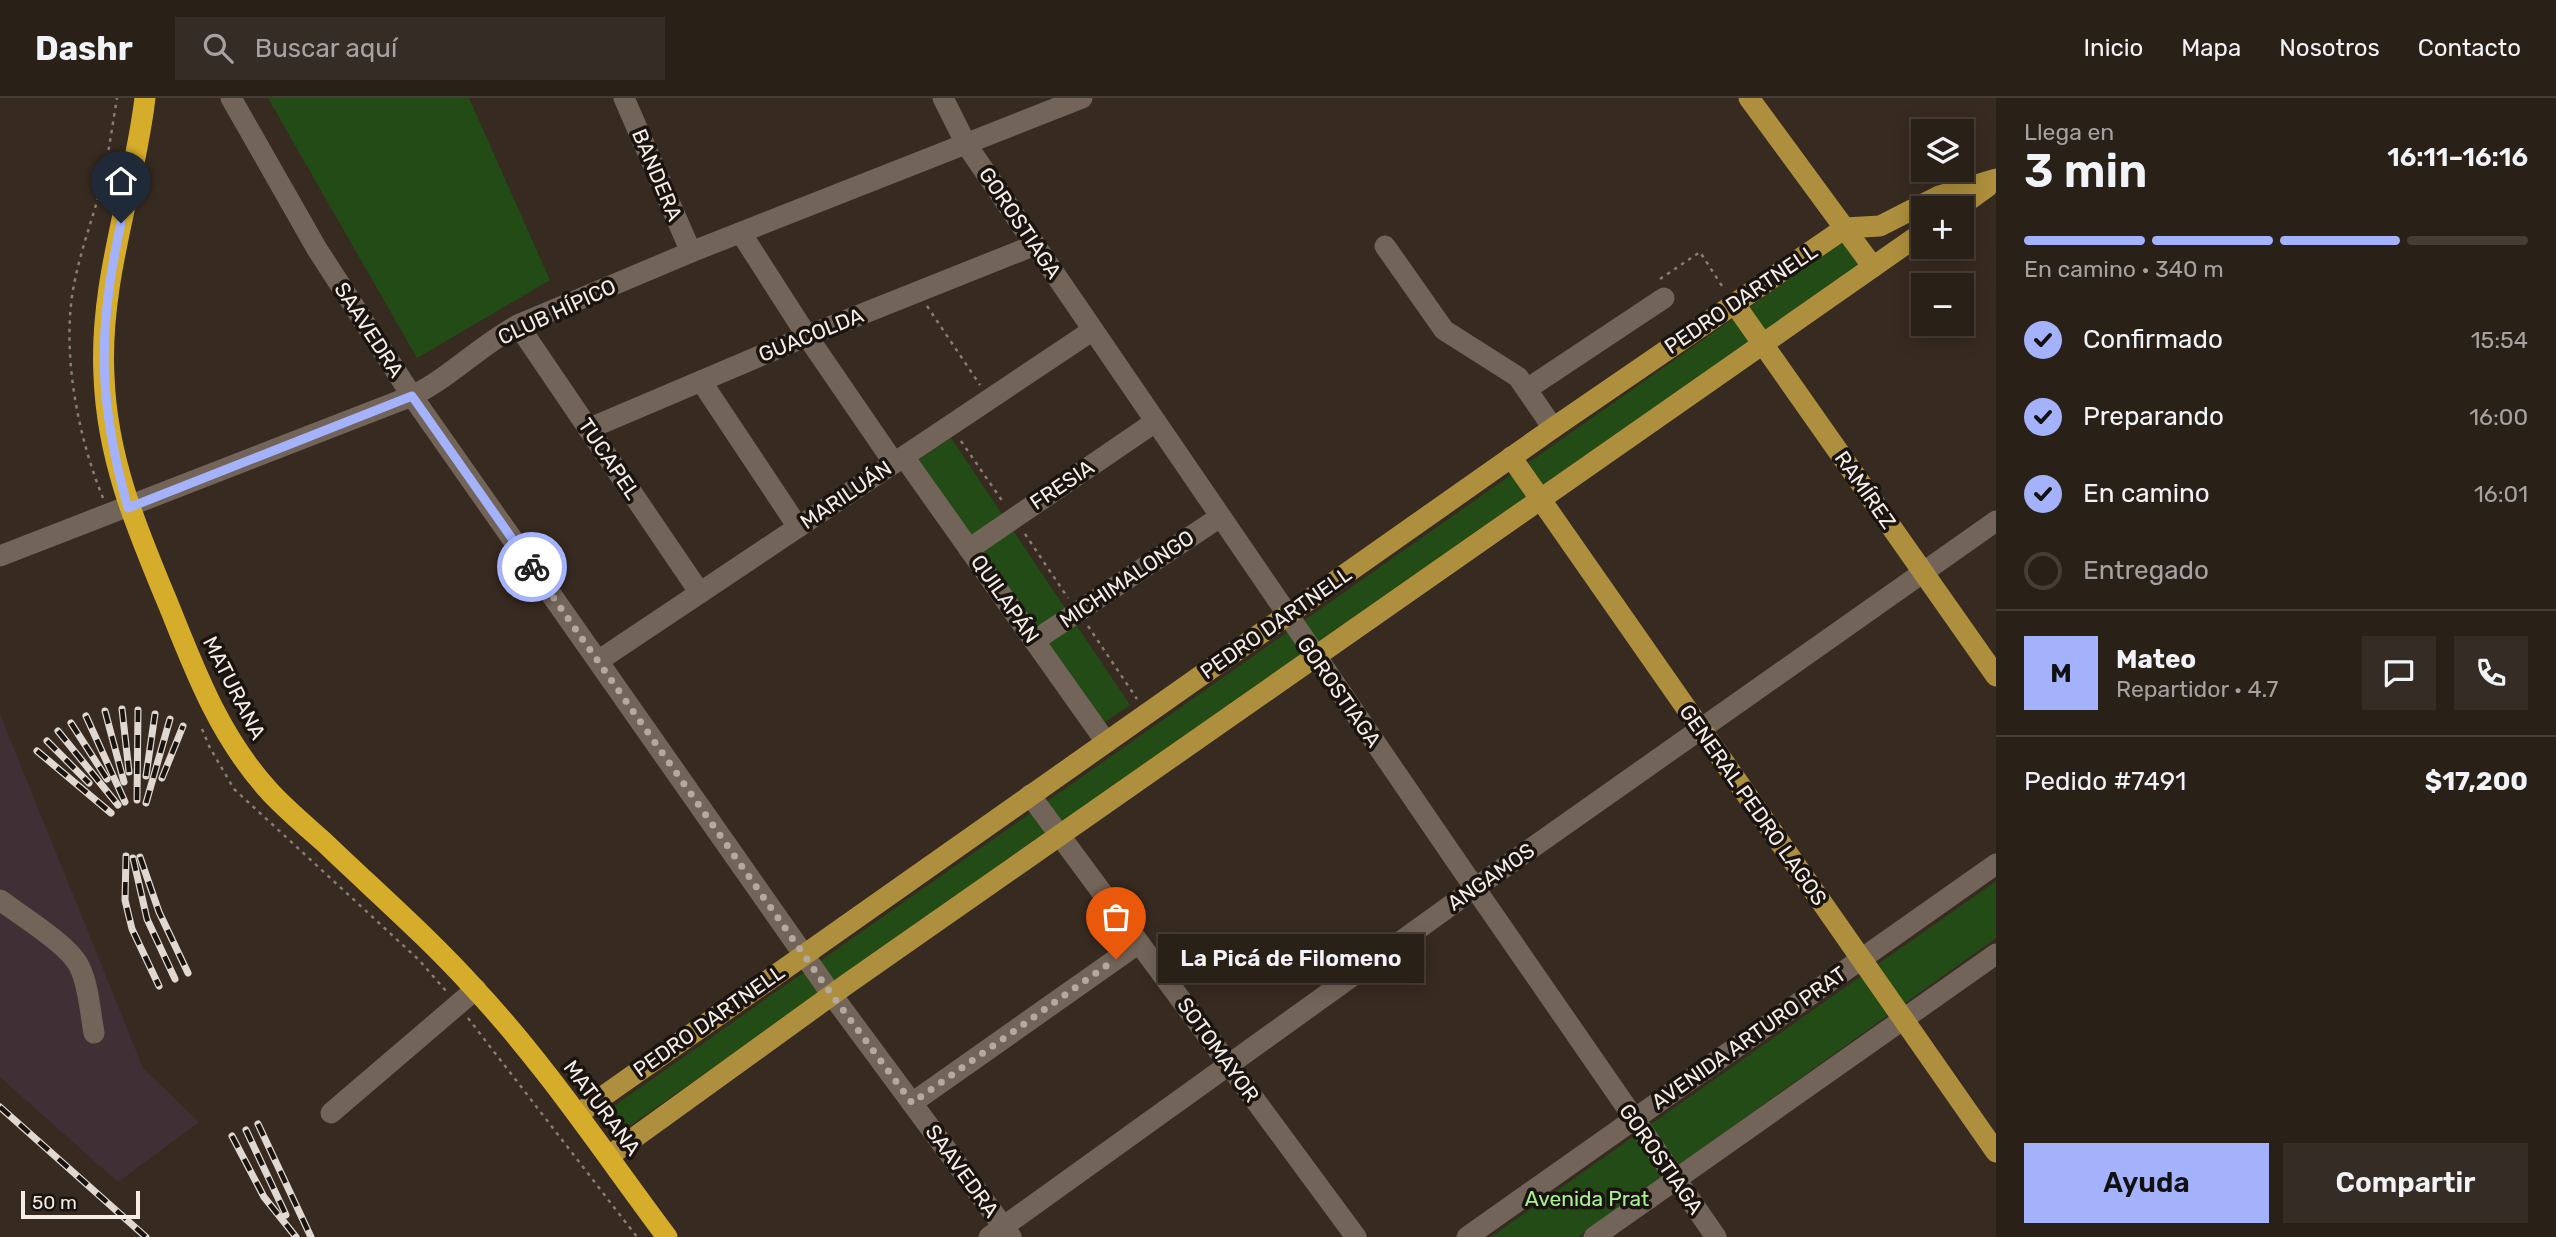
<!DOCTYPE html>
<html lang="es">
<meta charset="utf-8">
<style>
:root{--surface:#292018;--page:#352d25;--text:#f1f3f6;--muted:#a5a3a2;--line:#453e37;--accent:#a4b2fc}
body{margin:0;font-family:Rubik,sans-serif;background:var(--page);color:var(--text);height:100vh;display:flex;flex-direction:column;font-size:26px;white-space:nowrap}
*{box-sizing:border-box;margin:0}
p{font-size:23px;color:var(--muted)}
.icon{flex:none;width:38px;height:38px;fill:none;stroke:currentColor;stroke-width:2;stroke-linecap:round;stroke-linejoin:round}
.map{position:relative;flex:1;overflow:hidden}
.side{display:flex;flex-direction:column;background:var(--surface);width:560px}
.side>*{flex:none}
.fabs{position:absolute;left:1911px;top:21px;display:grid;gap:14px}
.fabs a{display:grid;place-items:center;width:63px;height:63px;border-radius:0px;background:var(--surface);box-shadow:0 4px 18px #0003,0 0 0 2px var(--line);font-size:35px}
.scale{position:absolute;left:21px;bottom:18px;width:119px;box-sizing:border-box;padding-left:7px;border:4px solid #f6ede6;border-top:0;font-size:19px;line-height:24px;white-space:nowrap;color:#f6ede6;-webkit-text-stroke:5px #1a1410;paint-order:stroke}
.pin{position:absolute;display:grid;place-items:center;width:60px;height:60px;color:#fff;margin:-72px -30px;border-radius:50% 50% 50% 0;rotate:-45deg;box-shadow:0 0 7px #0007}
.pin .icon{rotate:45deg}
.courier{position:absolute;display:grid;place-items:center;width:70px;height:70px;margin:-35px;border:5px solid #a4b2fc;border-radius:50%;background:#fff;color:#222;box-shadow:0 2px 9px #0007}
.bubble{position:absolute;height:49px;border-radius:0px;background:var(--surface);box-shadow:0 4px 18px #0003,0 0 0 2px var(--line);font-size:23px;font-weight:600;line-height:49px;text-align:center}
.headline em{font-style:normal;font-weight:600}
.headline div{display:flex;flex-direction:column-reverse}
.headline{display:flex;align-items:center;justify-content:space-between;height:119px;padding:0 28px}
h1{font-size:46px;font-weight:600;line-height:52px}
.bar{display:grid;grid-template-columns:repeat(4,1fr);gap:10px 7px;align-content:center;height:84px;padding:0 28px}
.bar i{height:9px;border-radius:5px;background:var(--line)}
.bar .selected{background:var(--accent)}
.bar p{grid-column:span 4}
.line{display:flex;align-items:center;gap:18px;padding:0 28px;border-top:2px solid var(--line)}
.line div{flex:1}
.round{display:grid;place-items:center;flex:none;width:74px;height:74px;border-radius:0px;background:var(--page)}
ol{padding:0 28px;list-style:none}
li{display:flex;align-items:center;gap:21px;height:77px}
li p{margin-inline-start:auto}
li .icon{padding:7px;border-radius:50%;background:var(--accent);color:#111;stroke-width:4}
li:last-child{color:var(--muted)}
li i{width:38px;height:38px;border:4px solid var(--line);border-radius:50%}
.button{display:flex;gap:14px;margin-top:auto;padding:14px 28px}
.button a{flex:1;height:80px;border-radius:0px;background:var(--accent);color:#111;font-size:28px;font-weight:600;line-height:80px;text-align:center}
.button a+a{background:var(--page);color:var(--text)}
header{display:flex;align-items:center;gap:42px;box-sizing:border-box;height:98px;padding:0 35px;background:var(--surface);border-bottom:2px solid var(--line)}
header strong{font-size:33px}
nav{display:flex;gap:38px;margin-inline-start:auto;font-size:24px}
.search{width:490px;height:63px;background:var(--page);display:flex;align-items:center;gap:18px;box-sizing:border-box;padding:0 24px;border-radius:0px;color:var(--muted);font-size:26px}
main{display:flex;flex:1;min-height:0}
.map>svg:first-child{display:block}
.industrial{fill:#412f36}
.green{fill:#234b15}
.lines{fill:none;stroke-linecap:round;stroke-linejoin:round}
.path{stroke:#887c73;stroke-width:2.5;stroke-dasharray:3.5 5;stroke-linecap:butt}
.minor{stroke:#726458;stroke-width:21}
.major{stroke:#ae8f3d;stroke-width:21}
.highway{stroke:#d6ac2b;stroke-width:21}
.rail-casing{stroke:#e1d8d1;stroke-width:7}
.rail{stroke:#1a1410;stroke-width:4.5;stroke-dasharray:13;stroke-linecap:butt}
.done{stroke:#b3a9a1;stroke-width:7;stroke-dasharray:0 12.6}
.route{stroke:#a4b2fc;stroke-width:9}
.labels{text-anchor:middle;stroke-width:7;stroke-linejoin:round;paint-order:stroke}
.street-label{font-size:21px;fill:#f6ede6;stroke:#1a1410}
.park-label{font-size:21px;fill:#a9f193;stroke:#1a1410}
</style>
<header>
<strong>Dashr</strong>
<div class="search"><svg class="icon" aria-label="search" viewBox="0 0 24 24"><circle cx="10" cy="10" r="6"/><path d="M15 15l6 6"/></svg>Buscar aquí</div>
<nav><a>Inicio</a><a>Mapa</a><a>Nosotros</a><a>Contacto</a></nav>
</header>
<main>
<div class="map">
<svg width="1996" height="1139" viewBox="0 0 1996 1139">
<rect width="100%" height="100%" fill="#372a20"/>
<path class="industrial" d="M0,616L143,970L199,1024L118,1084L0,979Z"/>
<g class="green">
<path d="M268,0H469L550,182L417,260Z"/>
<path d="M1845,142L1864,167L618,1036L604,1015Z"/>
<path d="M951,340L1130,607L1103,625L917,363Z"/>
<path d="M1996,783V840L1578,1139H1491Z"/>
</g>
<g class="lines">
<g class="path">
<path d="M1660,181L1700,154L1724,191"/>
<path d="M927,208L980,287"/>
<path d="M961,343L1003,404"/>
<path d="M103,400C78,339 62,257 73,192C79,157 92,123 101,89C108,60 112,30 117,0"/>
<path d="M1025,436L1068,500"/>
<path d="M1088,528L1137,601"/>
<path d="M202,631L210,650L234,691L419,862L446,893"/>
<path d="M468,920L637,1139"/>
</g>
<g class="minor">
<path d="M231,0L317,151L412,298L832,897L1011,1139"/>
<path d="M624,0L691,154"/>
<path d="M943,0L966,46C1215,412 1464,776 1716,1139"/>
<path d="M741,135L807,238L894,365"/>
<path d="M1385,148L1444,232L1518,279L1553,330"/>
<path d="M518,227L700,495"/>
<path d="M701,283L798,429"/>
<path d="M1527,291L1664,200"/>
<path d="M588,331L807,238L1035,147"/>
<path d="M904,359L1106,644"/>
<path d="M969,451L1155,324"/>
<path d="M0,458L412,298C451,279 480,247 518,227L691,154L1082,0"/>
<path d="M1034,543L1220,419"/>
<path d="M598,563L1093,232"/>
<path d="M1030,697L1356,1139"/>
<path d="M0,802C20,817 71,848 80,870C89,889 90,914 94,935"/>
<path d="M912,1005L1139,845"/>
<path d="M331,1015L476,891"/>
<path d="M989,1139L1475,790L1996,423"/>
<path d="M1467,1139L1996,766"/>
<path d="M1594,1139L1996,856"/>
</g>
<g class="major">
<path d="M1749,0L1873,169"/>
<path d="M1958,110L1987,89"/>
<path d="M1734,205L1996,578"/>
<path d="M1511,359L1996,1054"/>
<path d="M578,1016L1553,330L1845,130L1880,128L1939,98L1996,81"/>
<path d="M609,1058L847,886L1923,134"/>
</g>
<path class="highway" d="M145,0C134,93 99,182 104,278C107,362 137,431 169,508C196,576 221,641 271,695C288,713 307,729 325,745C375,793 428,839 474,890C546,967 604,1055 667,1139"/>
<g class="rail-casing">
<g id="rail">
<path d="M122,611L129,674"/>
<path d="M105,613L124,684"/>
<path d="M86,618L125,704"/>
<path d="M71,625L107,681"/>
<path d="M58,633L118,707"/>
<path d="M47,643L89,685"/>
<path d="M37,653L111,715"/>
<path d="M146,678L155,616"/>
<path d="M162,680L183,628"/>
<path d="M137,702L138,612"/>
<path d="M146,705L170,621"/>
<path d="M126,758L125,802L132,831L159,888"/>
<path d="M140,759L159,814L188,875"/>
<path d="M133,760L147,821L175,881"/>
<path d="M0,1009L146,1139"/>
<path d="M258,1026L311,1139"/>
<path d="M246,1032L286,1117"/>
<path d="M232,1038L264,1099L296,1139"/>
</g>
</g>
<use href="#rail" class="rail"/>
</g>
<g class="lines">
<path class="done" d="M532,469L832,897L912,1005L1116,861"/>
<path class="route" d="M121,125C97,232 98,304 128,410L412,298L532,469"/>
</g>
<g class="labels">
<g class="street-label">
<text transform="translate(657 77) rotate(67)" y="7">BANDERA</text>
<text transform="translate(1020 125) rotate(56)" y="7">GOROSTIAGA</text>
<text transform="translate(1741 201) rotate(-34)" y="7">PEDRO DARTNELL</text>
<text transform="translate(557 214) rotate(-25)" y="7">CLUB HÍPICO</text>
<text transform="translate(369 232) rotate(57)" y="7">SAAVEDRA</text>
<text transform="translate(811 237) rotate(-22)" y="7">GUACOLDA</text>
<text transform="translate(609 361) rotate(56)" y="7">TUCAPEL</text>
<text transform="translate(1062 387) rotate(-34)" y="7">FRESIA</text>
<text transform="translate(1865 392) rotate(55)" y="7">RAMÍREZ</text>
<text transform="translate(846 397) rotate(-34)" y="7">MARILUÁN</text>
<text transform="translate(1127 481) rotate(-34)" y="7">MICHIMALONGO</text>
<text transform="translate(1005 501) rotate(55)" y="7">QUILAPÁN</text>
<text transform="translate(1276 525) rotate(-35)" y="7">PEDRO DARTNELL</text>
<text transform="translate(234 590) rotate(63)" y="7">MATURANA</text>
<text transform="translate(1339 594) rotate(55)" y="7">GOROSTIAGA</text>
<text transform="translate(1753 707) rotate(55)" y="7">GENERAL PEDRO LAGOS</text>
<text transform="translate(1491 779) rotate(-35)" y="7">ANGAMOS</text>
<text transform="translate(709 923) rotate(-35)" y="7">PEDRO DARTNELL</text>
<text transform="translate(1749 940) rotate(-35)" y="7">AVENIDA ARTURO PRAT</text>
<text transform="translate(1218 952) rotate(54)" y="7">SOTOMAYOR</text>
<text transform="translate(602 1010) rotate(53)" y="7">MATURANA</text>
<text transform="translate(1661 1061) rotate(55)" y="7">GOROSTIAGA</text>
<text transform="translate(962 1073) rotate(54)" y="7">SAAVEDRA</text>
</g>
<g class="park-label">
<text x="1587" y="1108">Avenida Prat</text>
</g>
</g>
</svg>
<div class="fabs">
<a><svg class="icon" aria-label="layers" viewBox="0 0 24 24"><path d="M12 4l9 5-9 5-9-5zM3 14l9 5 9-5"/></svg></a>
<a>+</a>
<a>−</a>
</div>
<div class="scale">50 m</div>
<div class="pin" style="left:1116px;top:861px;background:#ea580c"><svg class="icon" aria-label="bag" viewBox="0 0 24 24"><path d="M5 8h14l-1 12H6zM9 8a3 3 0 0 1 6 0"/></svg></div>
<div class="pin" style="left:121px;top:125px;background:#1f2937"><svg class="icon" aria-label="home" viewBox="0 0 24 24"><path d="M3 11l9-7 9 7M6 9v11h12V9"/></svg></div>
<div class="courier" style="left:532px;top:469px"><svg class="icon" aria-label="bike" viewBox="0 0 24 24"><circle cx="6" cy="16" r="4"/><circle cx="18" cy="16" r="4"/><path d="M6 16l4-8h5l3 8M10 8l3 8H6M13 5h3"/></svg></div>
<div class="bubble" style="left:1158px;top:836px;width:266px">La Picá de Filomeno</div>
</div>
<section class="side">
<div class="headline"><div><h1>3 min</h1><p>Llega en</p></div><em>16:11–16:16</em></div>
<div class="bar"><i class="selected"></i><i class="selected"></i><i class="selected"></i><i></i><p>En camino · 340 m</p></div>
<ol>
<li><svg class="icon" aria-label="check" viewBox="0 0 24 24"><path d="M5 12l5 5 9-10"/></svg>Confirmado<p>15:54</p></li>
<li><svg class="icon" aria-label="check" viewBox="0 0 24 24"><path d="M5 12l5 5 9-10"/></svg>Preparando<p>16:00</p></li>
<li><svg class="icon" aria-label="check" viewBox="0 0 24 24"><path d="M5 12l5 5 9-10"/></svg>En camino<p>16:01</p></li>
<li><i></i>Entregado</li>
</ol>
<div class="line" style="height:126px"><b class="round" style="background:var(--accent);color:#111">M</b><div><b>Mateo</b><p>Repartidor · 4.7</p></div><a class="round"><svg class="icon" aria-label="chat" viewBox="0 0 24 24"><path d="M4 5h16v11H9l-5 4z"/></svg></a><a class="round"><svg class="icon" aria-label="phone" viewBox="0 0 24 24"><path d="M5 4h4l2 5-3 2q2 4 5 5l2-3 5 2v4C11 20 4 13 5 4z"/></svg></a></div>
<div class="line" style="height:91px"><div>Pedido #7491</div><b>$17,200</b></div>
<div class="button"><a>Ayuda</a><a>Compartir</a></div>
</section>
</main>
